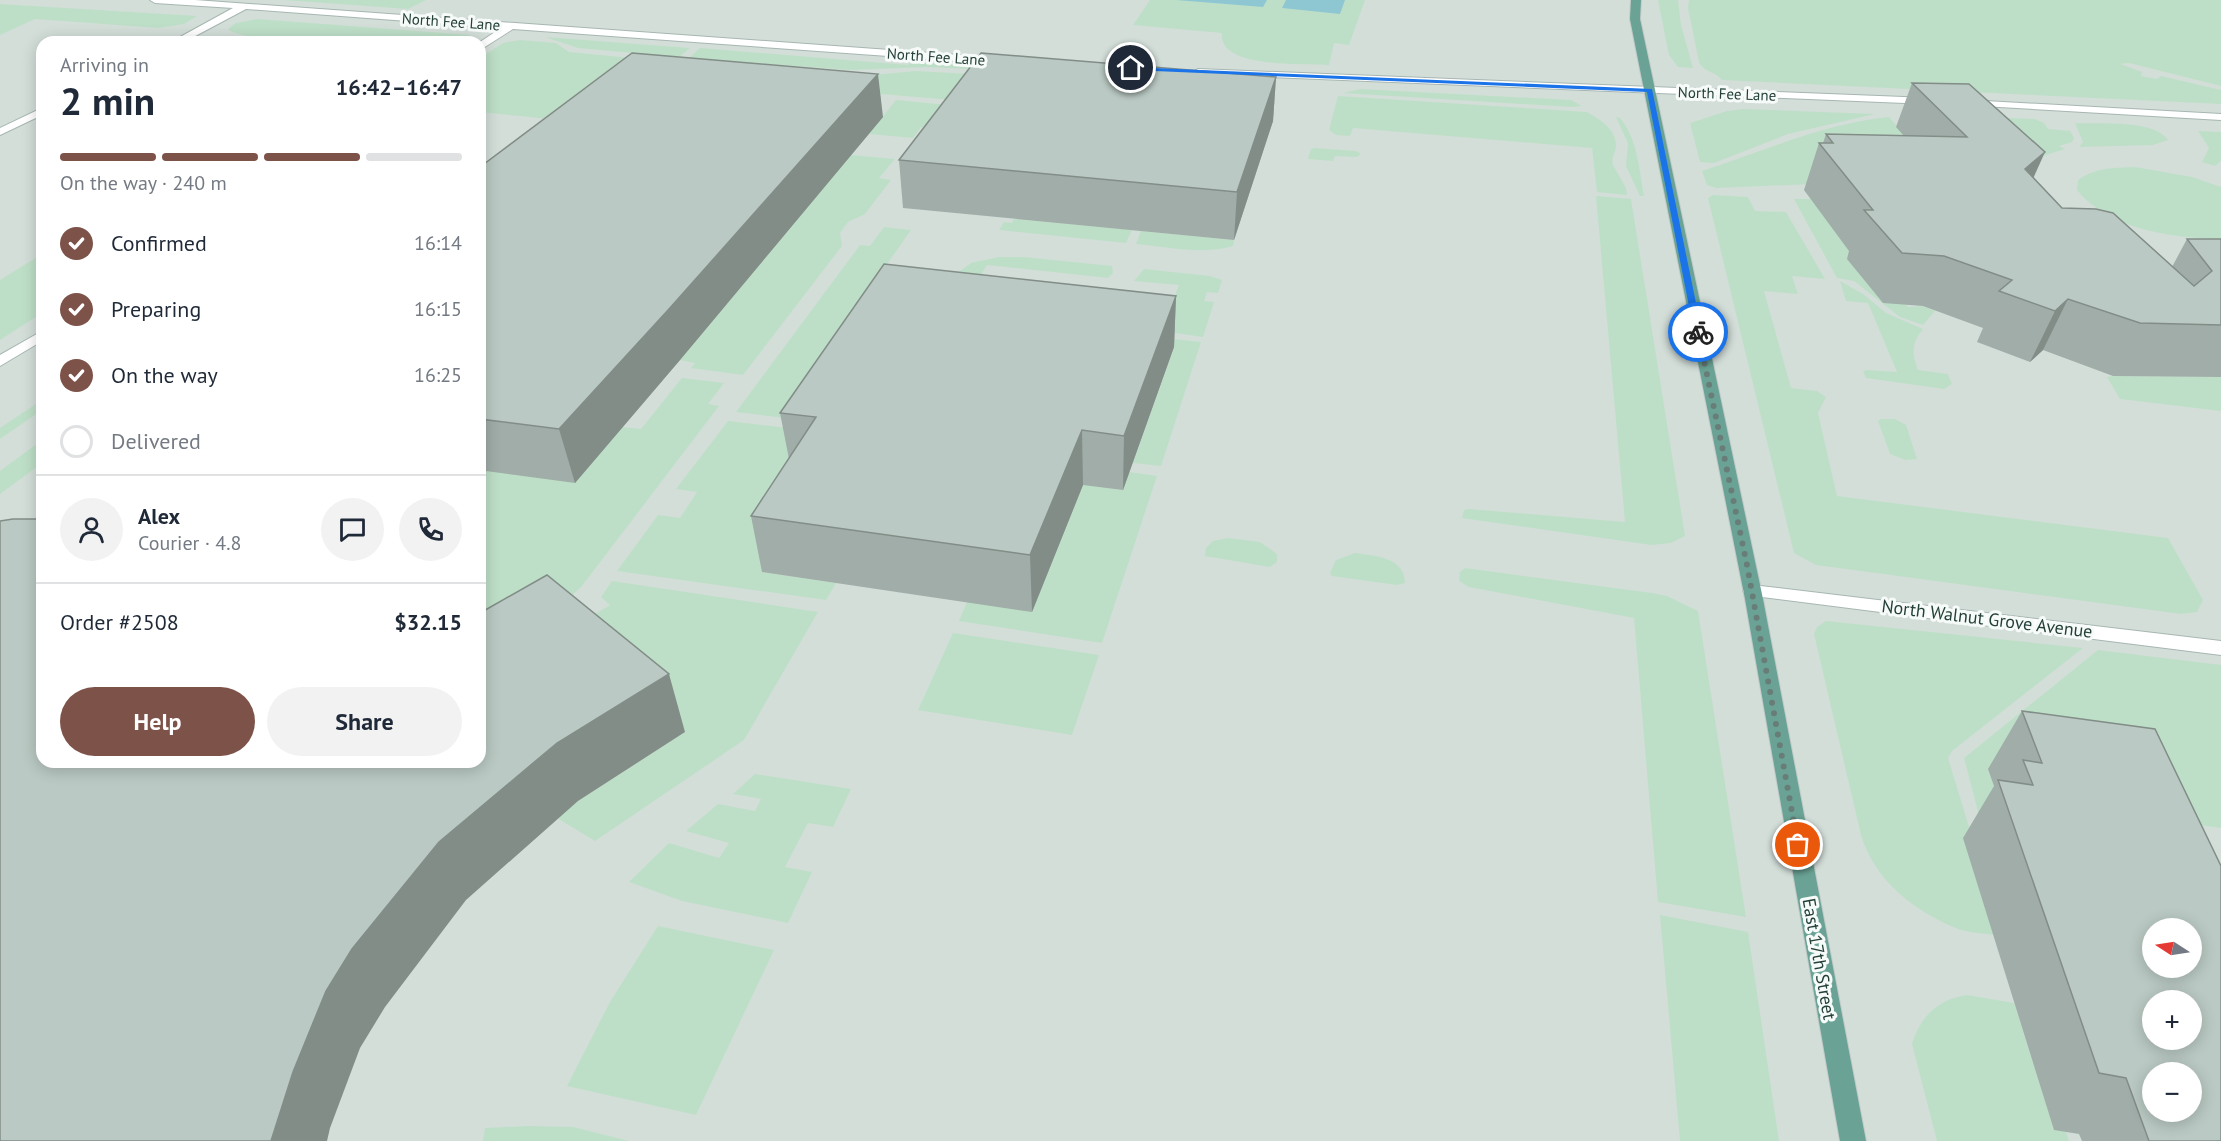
<!DOCTYPE html>
<meta charset="utf-8">
<style>
:root{--surface:#fff;--page:#f2f2f3;--text:#1f2937;--muted:#747a83;--line:#e0e1e3;--accent:#7d5249}
body{margin:0;font-family:"PT Sans",sans-serif;background:var(--page);color:var(--text);height:100vh;display:flex;flex-direction:column;font-size:22px;white-space:nowrap}
*{box-sizing:border-box;margin:0}
p{font-size:20px;color:var(--muted)}
.icon{flex:none;width:33px;height:33px;fill:none;stroke:currentColor;stroke-width:2;stroke-linecap:round;stroke-linejoin:round}
.map{position:relative;flex:1;overflow:hidden}
.side{position:absolute;left:36px;top:36px;width:450px;height:732px;display:flex;flex-direction:column;background:var(--surface);border-radius:18px;box-shadow:0 3px 15px #0003}
.side>*{flex:none}
.needle{width:39px;rotate:282deg}
.buttons{position:absolute;left:2142px;top:918px;display:grid;gap:12px}
.buttons a{display:grid;place-items:center;width:60px;height:60px;border-radius:50%;background:var(--surface);box-shadow:0 3px 15px #0003;font-size:30px}
.pin{position:absolute;display:grid;place-items:center;width:51px;height:51px;color:#fff;margin:-26px;border:3px solid #fff;border-radius:50%;box-shadow:0 2px 6px #0007}
.courier{position:absolute;display:grid;place-items:center;width:60px;height:60px;margin:-30px;border:4px solid #1a73e8;border-radius:50%;background:#fff;color:#222;box-shadow:0 2px 8px #0007}
.headline em{font-style:normal;font-weight:800}
.headline div{display:flex;flex-direction:column-reverse}
.headline{display:flex;align-items:center;justify-content:space-between;height:102px;padding:0 24px}
h1{font-size:39px;font-weight:800;line-height:45px}
.bar{display:grid;grid-template-columns:repeat(4,1fr);gap:9px 6px;align-content:center;height:72px;padding:0 24px}
.bar i{height:8px;border-radius:4px;background:var(--line)}
.bar .on{background:var(--accent)}
.bar p{grid-column:span 4}
.line{display:flex;align-items:center;gap:15px;padding:0 24px;border-top:2px solid var(--line)}
.line div{flex:1}
.round{display:grid;place-items:center;flex:none;width:63px;height:63px;border-radius:32px;background:var(--page)}
ol{padding:0 24px;list-style:none}
li{display:flex;align-items:center;gap:18px;height:66px}
li p{margin-inline-start:auto}
li .icon{padding:6px;border-radius:50%;background:var(--accent);color:#fff;stroke-width:4}
li:last-child{color:var(--muted)}
li i{width:33px;height:33px;border:3px solid var(--line);border-radius:50%}
.primary-button{display:flex;gap:12px;margin-top:auto;padding:12px 24px}
.primary-button a{flex:1;height:69px;border-radius:36px;background:var(--accent);color:#fff;font-size:24px;font-weight:800;line-height:69px;text-align:center}
.primary-button a+a{background:var(--page);color:var(--text)}
.map>svg:first-child{display:block}
.built{fill:#d3ded9;fill-rule:evenodd}
.green{fill:#bedfc7}
.water{fill:#8ec7d2}
.lines{fill:none;stroke-linecap:round;stroke-linejoin:round}
.minor-casing{stroke:#a7b6b1;stroke-width:2}
.major-casing{stroke:#c2cac8;stroke-width:2}
.minor{fill:#fff;fill-rule:evenodd}
.major{fill:#6aa395;fill-rule:evenodd}
.wall{fill:#a0ada8}
.shaded-wall{fill:#828d88}
.building{fill:#bac9c3;stroke:#828d88;stroke-width:1.5;fill-rule:evenodd}
.route{fill:#1a73e8}
.done{stroke:#687d77;stroke-width:6;stroke-dasharray:0 10.8}
.labels{text-anchor:middle;stroke-width:6;stroke-linejoin:round;paint-order:stroke}
.far-street-label{font-size:15px;fill:#244039;stroke:#f6faf8}
.street-label{font-size:18px;fill:#244039;stroke:#f6faf8}
</style>
<div class="map">
<svg width="2221" height="1141" viewBox="0 0 2221 1141">
<rect width="100%" height="100%" fill="#e5eeea"/>
<path class="built" d="M0,0H2221V1141H0ZM42,42H480V762H42ZM2152,928H2192V968H2152ZM2152,1000H2192V1040H2152ZM2152,1072H2192V1112H2152Z"/>
<g class="green">
<path d="M284,0H426L408,9Z"/>
<path d="M1150,0H1365L1349,45L1334,43L1329,65C1304,63 1218,69 1222,33L1133,25Z"/>
<path d="M1658,0H1678L1681,25L1693,68L1678,67L1669,55Z"/>
<path d="M1689,0H2221V86L2129,63L2120,64L2142,72L2141,76L2157,79L2161,76L2221,90V104L1722,80C1715,71 1703,72 1699,62L1688,8Z"/>
<path d="M0,4L197,16L184,24L158,28L35,19L0,35Z"/>
<path d="M257,19L470,35L471,42C439,43 242,46 228,29L236,23Z"/>
<path d="M545,37L690,48L679,57L578,48Z"/>
<path d="M520,40L556,43L569,52L673,62L549,119L480,112V58L503,43Z"/>
<path d="M700,48L908,65L911,62L978,65L975,69L926,67L849,70L689,58Z"/>
<path d="M915,71L972,74L966,81L960,80L950,92L958,93L952,100L667,76L884,74Z"/>
<path d="M1361,89L1571,100L1582,106L1572,107L1343,93Z"/>
<path d="M1338,96L1587,112C1599,119 1617,129 1616,147C1615,154 1611,158 1613,165L1626,188L1627,195L1597,192L1592,148L1353,128L1350,136L1336,135L1329,130Z"/>
<path d="M896,100L948,105L931,128L921,127L913,138L869,134Z"/>
<path d="M1744,109L1875,114L1788,134L1714,163L1700,162L1690,123L1727,111Z"/>
<path d="M1967,116L2035,119L2044,123L2048,129L2070,131L2074,138L2072,142L2059,146L2065,149L2043,156Z"/>
<path d="M1616,117L1620,118C1638,140 1639,169 1644,196H1640L1626,166L1628,143Z"/>
<path d="M1889,117L1924,158L1813,184L1716,188L1707,185L1702,171C1764,151 1825,123 1889,117Z"/>
<path d="M2075,123C2098,124 2155,119 2168,140L2153,145L2079,147L2083,142Z"/>
<path d="M2198,131L2221,132V161L2215,166L2202,162L2209,148Z"/>
<path d="M1314,148L1356,151L1361,154L1357,157L1335,156L1333,161L1308,159L1311,149Z"/>
<path d="M851,155L895,159L879,178L891,180L865,214L848,222L840,233L842,246L743,375L691,368L695,363L680,360Z"/>
<path d="M2135,167L2192,177L2221,187V239C2172,238 2110,230 2077,190L2078,180C2096,167 2114,168 2135,167Z"/>
<path d="M1713,195L1748,197L1755,211L1786,212L1825,279L1792,276L1798,294L1764,291L1791,388L1817,391L1826,397L1818,413L1837,496L2168,538L2203,600L2197,612L2181,614L1816,565L1794,553L1708,198Z"/>
<path d="M1596,196L1631,199L1685,536L1671,543L1651,545L1462,518L1464,510L1469,509L1625,522Z"/>
<path d="M1794,199H1825L1908,307L1923,306L1935,311L1923,325L1900,317L1854,281L1837,278Z"/>
<path d="M1014,219L1132,230L1126,243L999,230L1004,222L1012,223Z"/>
<path d="M884,227L911,230L867,293L819,422L736,412L860,245L870,246Z"/>
<path d="M1141,231L1234,240L1233,246C1202,255 1167,247 1136,244Z"/>
<path d="M42,254V313L0,340V280Z"/>
<path d="M999,257H1024L1112,266L1113,273L1108,278L987,265L961,308L936,289L971,263Z"/>
<path d="M1144,269L1210,276L1222,280L1218,293L1207,292L1204,301L1214,302L1203,337L1161,331L1179,285L1134,281Z"/>
<path d="M1840,281L1863,294L1886,313L1923,329C1911,344 1912,353 1918,370L1948,374L1952,384L1944,389L1866,378L1863,371L1867,370L1897,372L1868,303L1846,301Z"/>
<path d="M1165,338L1201,342L1161,466L1133,463L1174,348Z"/>
<path d="M2113,376L2221,377V411L2120,399L2107,377Z"/>
<path d="M682,378L724,383L708,404L719,406L582,586L568,599L480,646V477L491,466L622,427L641,429Z"/>
<path d="M42,400V410L0,439V428Z"/>
<path d="M1881,419H1895L1906,425L1917,459L1905,460L1890,454L1878,421Z"/>
<path d="M728,421L814,431L763,572L836,583L826,600L617,571L658,515L680,518L697,492L676,489Z"/>
<path d="M42,440V463L0,494V471Z"/>
<path d="M1129,472L1157,476L1102,643L959,621L967,602L1032,611L1083,485Z"/>
<path d="M1228,538L1260,542L1277,554V562L1270,567L1205,556L1206,548L1213,541Z"/>
<path d="M1355,553C1375,556 1405,557 1405,583L1397,585L1332,576L1330,573L1336,560Z"/>
<path d="M1465,568L1652,593L1667,596L1698,611L1746,917L1658,902L1634,618L1469,587L1459,581L1460,572Z"/>
<path d="M612,581L818,612L744,740L595,841L557,818L578,801L685,732L565,632L610,605L601,597Z"/>
<path d="M1826,621L2083,648L1952,751L1948,758L1973,840L1994,935C1982,933 1969,933 1958,929C1914,911 1875,881 1861,835L1814,634L1817,627Z"/>
<path d="M953,633L1099,655L1072,735L918,710Z"/>
<path d="M2098,650L2221,665V828L2129,815L2007,821L1986,842L1964,758Z"/>
<path d="M755,774L851,789L833,827L808,823L785,867L812,872L788,923L682,901L629,882L669,843L719,858L729,843L686,831L718,804L755,811L761,799L733,794Z"/>
<path d="M1660,915L1748,932L1779,1141H1680Z"/>
<path d="M658,926L774,950L696,1115L567,1086L610,1002Z"/>
<path d="M1967,995L2014,1003L2054,1129L2066,1132L2069,1141H1937L1912,1044C1920,1017 1938,999 1967,995Z"/>
<path d="M528,1126L573,1127L629,1141H483L485,1128Z"/>
</g>
<g class="water">
<path d="M1176,0H1267L1263,7Z"/>
<path d="M1286,0H1345L1340,14L1282,8Z"/>
</g>
<g class="lines">
<g class="minor-casing">
<g id="minor">
<path d="M150,0H195L1000,58L1005,61L1000,64L513,29L480,50V42L501,28L246,9L184,42H171L233,8L155,3Z"/>
<path d="M1198,69L1929,98L1935,101L1929,104L1194,74L1193,72Z"/>
<path d="M1968,100L2221,114V120L1964,105L1962,103Z"/>
<path d="M42,108V115L0,135V128Z"/>
<path d="M42,331V341L0,366V355Z"/>
<path d="M1752,585L2221,641V655L1746,595L1743,591L1746,587Z"/>
</g>
</g>
<g class="major-casing">
<path id="major" d="M1631,0H1641L1640,19L1763,599L1866,1141H1840L1745,599L1630,19Z"/>
</g>
<use href="#minor" class="minor"/>
<use href="#major" class="major"/>
</g>
<g class="wall">
<path d="M1276,77L1273,121L1234,240L903,208L899,160Z"/>
<path d="M1912,83L2033,178L2062,208L2172,267L2187,239H2221V377L2113,376L2043,350L2030,362L1977,342L1983,328L1923,306L1883,303L1847,259L1849,251L1804,190L1819,143H1823L1826,134L1904,136L1896,127Z"/>
<path d="M883,117L680,360L575,483L486,471L480,477V167Z"/>
<path d="M1176,296L1174,347L1123,490L1083,485L1032,612L762,572L751,516L789,459L780,413Z"/>
<path d="M2022,711L2221,1141H2082L2079,1134L2054,1130L1963,838L1994,786L1988,769Z"/>
</g>
<g class="shaded-wall">
<path d="M878,74L883,117L680,360L575,483L559,429Z"/>
<path d="M1276,77L1273,121L1234,240L1237,192Z"/>
<path d="M2045,152L2024,199L2025,169Z"/>
<path d="M1176,296L1174,347L1123,490L1124,436Z"/>
<path d="M2068,299L2043,350L2030,362L2055,311Z"/>
<path d="M1082,430L1083,485L1032,612L1030,555Z"/>
<path d="M480,453L486,471L480,477Z"/>
<path d="M669,674L685,732L578,801L466,900L385,1007L360,1048L330,1128L327,1141H271L293,1072L326,991L352,949L439,842L557,743Z"/>
</g>
<g class="building">
<path d="M632,53L878,74L669,309L559,429L480,419V167Z"/>
<path d="M981,53L1276,77L1237,192L899,160Z"/>
<path d="M1912,83L1969,84L2045,152L2025,169L2062,208L2096,209L2113,213L2194,286L2212,271L2187,239H2221V325L2140,323L2068,299L2055,311L1999,291L2012,280L1944,256L1902,253L1864,210H1873L1819,143H1833L1826,134L1967,137Z"/>
<path d="M884,264L1176,296L1124,436L1082,430L1030,555L751,516L816,417L780,413Z"/>
<path d="M13,519H42V762H480V613L547,575L669,674L557,743L439,842L352,949L326,991L293,1072L271,1141H0V521Z"/>
<path d="M2022,711L2155,729L2221,866V1141H2149L2126,1078L2099,1073L1998,780L2033,785L2023,760L2042,763ZM2152,928H2192V968H2152ZM2152,1000H2192V1040H2152ZM2152,1072H2192V1112H2152Z"/>
</g>
<path class="route" d="M1129,67L1652,89L1702,332L1698,335L1694,332L1647,92L1131,70Z"/>
<g class="lines">
<path class="done" d="M1698,332L1747,565L1798,845"/>
</g>
<g class="labels">
<g class="far-street-label">
<text transform="translate(451 22) rotate(4)" y="5">North Fee Lane</text>
<text transform="translate(936 57) rotate(4)" y="5">North Fee Lane</text>
<text transform="translate(1727 94) rotate(2)" y="5">North Fee Lane</text>
</g>
<g class="street-label">
<text transform="translate(1987 619) rotate(7)" y="6">North Walnut Grove Avenue</text>
<text transform="translate(1819 959) rotate(80)" y="6">East 17th Street</text>
</g>
</g>
</svg>
<div class="buttons">
<a><svg class="needle" viewBox="-14 -14 28 28"><path d="M0-13l5 13h-10z" fill="#e53935"/><path d="M0 13l5-13h-10z" fill="#747a83"/></svg></a>
<a>+</a>
<a>−</a>
</div>
<div class="pin" style="left:1798px;top:845px;background:#ea580c"><svg class="icon" aria-label="bag" viewBox="0 0 24 24"><path d="M5 8h14l-1 12H6zM9 8a3 3 0 0 1 6 0"/></svg></div>
<div class="pin" style="left:1131px;top:68px;background:#1f2937"><svg class="icon" aria-label="home" viewBox="0 0 24 24"><path d="M3 11l9-7 9 7M6 9v11h12V9"/></svg></div>
<div class="courier" style="left:1698px;top:332px"><svg class="icon" aria-label="bike" viewBox="0 0 24 24"><circle cx="6" cy="16" r="4"/><circle cx="18" cy="16" r="4"/><path d="M6 16l4-8h5l3 8M10 8l3 8H6M13 5h3"/></svg></div>
<section class="side">
<div class="headline"><div><h1>2 min</h1><p>Arriving in</p></div><em>16:42–16:47</em></div>
<div class="bar"><i class="on"></i><i class="on"></i><i class="on"></i><i></i><p>On the way · 240 m</p></div>
<ol>
<li><svg class="icon" aria-label="check" viewBox="0 0 24 24"><path d="M5 12l5 5 9-10"/></svg>Confirmed<p>16:14</p></li>
<li><svg class="icon" aria-label="check" viewBox="0 0 24 24"><path d="M5 12l5 5 9-10"/></svg>Preparing<p>16:15</p></li>
<li><svg class="icon" aria-label="check" viewBox="0 0 24 24"><path d="M5 12l5 5 9-10"/></svg>On the way<p>16:25</p></li>
<li><i></i>Delivered</li>
</ol>
<div class="line" style="height:108px"><a class="round"><svg class="icon" aria-label="person" viewBox="0 0 24 24"><circle cx="12" cy="8" r="4"/><path d="M4 21q1-7 8-7t8 7"/></svg></a><div><b>Alex</b><p>Courier · 4.8</p></div><a class="round"><svg class="icon" aria-label="chat" viewBox="0 0 24 24"><path d="M4 5h16v11H9l-5 4z"/></svg></a><a class="round"><svg class="icon" aria-label="phone" viewBox="0 0 24 24"><path d="M5 4h4l2 5-3 2q2 4 5 5l2-3 5 2v4C11 20 4 13 5 4z"/></svg></a></div>
<div class="line" style="height:78px"><div>Order #2508</div><b>$32.15</b></div>
<div class="primary-button"><a>Help</a><a>Share</a></div>
</section>
</div>
